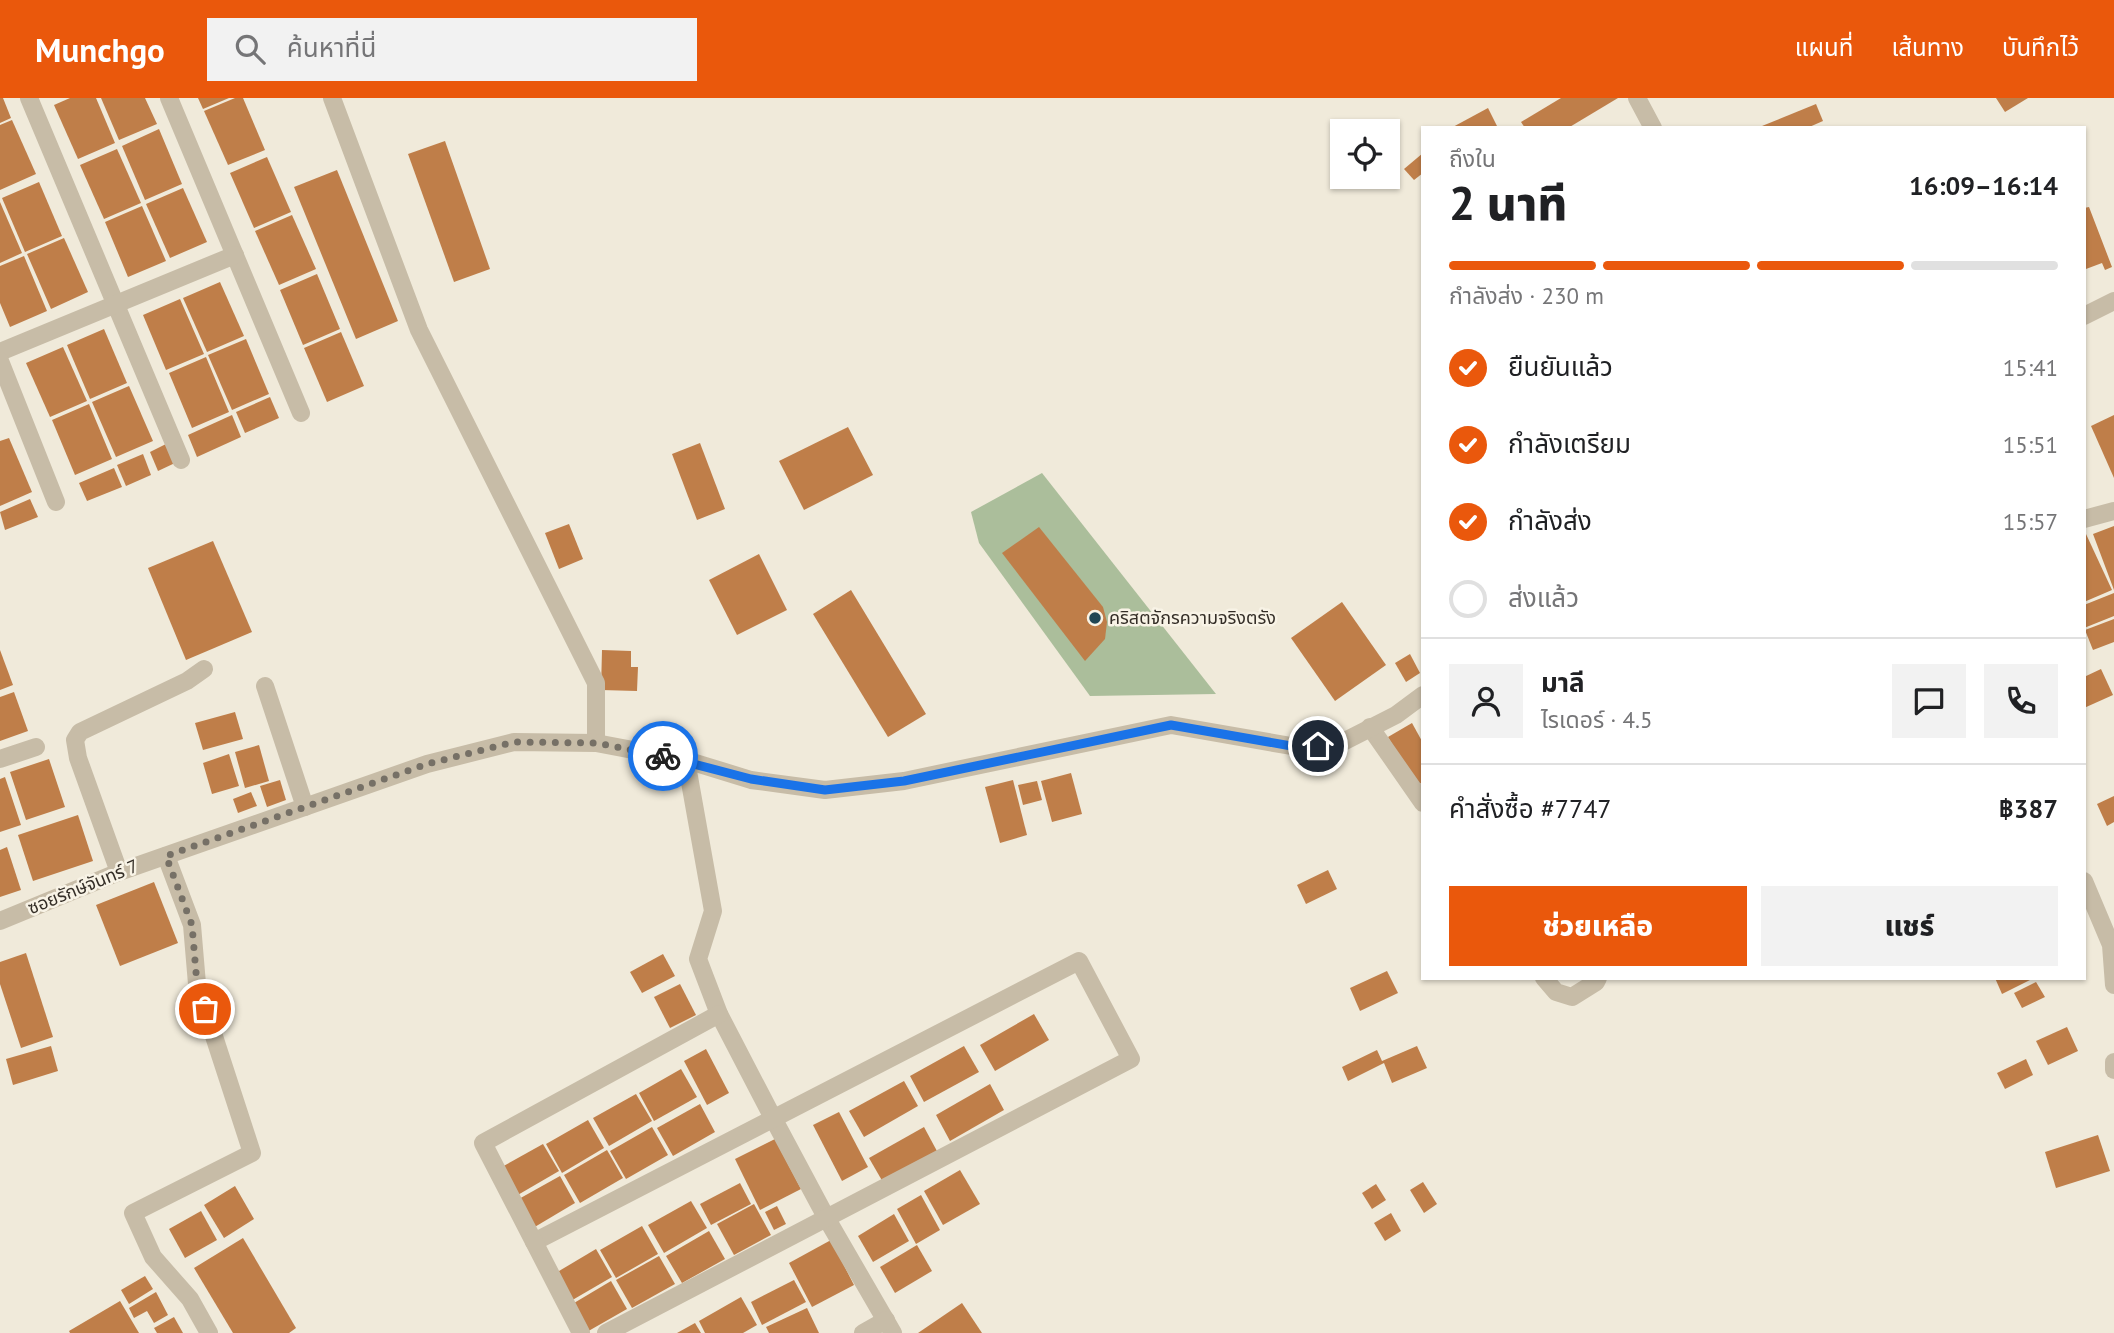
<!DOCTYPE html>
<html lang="th">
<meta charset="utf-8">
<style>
:root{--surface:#fff;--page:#f2f2f2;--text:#202124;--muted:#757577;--line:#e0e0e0;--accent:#ea580c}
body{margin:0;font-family:"PT Sans","Noto Sans Thai",sans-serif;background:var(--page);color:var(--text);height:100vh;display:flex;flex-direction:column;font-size:26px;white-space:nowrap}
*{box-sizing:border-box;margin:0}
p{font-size:23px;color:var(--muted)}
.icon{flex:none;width:38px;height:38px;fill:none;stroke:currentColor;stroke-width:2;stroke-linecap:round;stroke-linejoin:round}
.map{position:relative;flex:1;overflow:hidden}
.side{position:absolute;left:1421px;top:28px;width:665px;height:854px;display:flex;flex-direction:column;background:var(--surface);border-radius:0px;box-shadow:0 2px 5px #0004}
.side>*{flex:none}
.fabs{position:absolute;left:1330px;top:21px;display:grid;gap:14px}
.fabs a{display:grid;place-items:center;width:70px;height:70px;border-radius:0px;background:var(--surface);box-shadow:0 2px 5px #0004;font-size:35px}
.pin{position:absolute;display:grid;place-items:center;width:60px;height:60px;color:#fff;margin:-30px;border:4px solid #fff;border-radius:50%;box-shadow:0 2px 7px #0007}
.courier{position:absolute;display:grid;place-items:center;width:70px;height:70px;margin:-35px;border:5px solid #1a73e8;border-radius:50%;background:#fff;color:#222;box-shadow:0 2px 9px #0007}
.summary em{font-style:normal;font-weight:800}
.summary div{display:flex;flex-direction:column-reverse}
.summary{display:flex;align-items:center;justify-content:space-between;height:119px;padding:0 28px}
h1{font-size:46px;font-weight:800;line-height:52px}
.bar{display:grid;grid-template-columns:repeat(4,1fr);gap:10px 7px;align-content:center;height:84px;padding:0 28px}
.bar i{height:9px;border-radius:5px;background:var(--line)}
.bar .current{background:var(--accent)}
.bar p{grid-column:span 4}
.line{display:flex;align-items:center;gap:18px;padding:0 28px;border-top:2px solid var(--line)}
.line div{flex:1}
.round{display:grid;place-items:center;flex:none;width:74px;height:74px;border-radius:0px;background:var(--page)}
ol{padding:0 28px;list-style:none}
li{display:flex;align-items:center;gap:21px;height:77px}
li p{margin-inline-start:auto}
li .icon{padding:7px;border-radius:50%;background:var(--accent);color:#fff;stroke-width:4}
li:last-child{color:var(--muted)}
li i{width:38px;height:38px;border:4px solid var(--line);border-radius:50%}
.button{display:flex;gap:14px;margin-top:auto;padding:14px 28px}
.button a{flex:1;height:80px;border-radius:0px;background:var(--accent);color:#fff;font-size:28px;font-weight:800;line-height:80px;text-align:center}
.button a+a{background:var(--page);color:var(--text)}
header{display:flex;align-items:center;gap:42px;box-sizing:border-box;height:98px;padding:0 35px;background:var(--accent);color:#fff}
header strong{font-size:33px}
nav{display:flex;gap:38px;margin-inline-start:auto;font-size:24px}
.search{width:490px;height:63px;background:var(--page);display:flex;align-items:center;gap:18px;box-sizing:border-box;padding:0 24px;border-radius:0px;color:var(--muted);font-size:26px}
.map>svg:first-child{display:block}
.green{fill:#abbe9b}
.building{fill:#bf7e49}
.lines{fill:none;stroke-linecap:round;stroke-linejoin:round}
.minor{stroke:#c7bca7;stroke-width:18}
.done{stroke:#767066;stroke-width:7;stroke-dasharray:0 12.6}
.route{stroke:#1a73e8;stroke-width:9}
.poi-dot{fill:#1f4553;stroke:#f8f3e6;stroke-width:2.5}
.labels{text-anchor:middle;stroke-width:5;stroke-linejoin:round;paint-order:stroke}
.poi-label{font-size:18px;fill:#342e27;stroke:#f8f3e6;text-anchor:start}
.street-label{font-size:18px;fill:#342e27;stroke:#f8f3e6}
</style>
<header>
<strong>Munchgo</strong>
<div class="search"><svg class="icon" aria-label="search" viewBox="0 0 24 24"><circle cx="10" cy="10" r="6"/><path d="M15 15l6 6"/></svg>ค้นหาที่นี่</div>
<nav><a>แผนที่</a><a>เส้นทาง</a><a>บันทึกไว้</a></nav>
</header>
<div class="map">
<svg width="2114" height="1235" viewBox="0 0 2114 1235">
<rect width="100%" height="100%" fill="#f0eada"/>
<path class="green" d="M1042,375L1216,596L1090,598L979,445L971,414Z"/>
<g class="building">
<path d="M0,0H3L11,20L0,25Z"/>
<path d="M70,0H96L115,45L78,61L54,7Z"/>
<path d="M101,0H145L157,26L119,42Z"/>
<path d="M198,0H229L203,11Z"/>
<path d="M235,0H243L265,52L228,67L204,13Z"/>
<path d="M1561,0H1618L1568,30H1525L1521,24Z"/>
<path d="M1996,0H2028L2005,14Z"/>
<path d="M1816,6L1823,23L1807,30H1757Z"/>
<path d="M1488,10L1498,30H1451Z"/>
<path d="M12,22L36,76L0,92V27Z"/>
<path d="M159,31L182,86L145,102L122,48Z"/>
<path d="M445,43L490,171L454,184L408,56Z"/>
<path d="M117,51L141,105L104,121L80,67Z"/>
<path d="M1423,55V75L1414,82L1404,71Z"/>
<path d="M267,59L291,114L254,130L230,75Z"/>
<path d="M337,72L398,223L356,241L294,89Z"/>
<path d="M39,84L62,138L25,154L2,100Z"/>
<path d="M183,90L207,144L170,160L146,106Z"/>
<path d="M0,104L22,155L0,165Z"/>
<path d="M142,108L166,163L128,179L105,124Z"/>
<path d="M2089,109L2112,169L2105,172L2102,165L2086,171L2084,167V110Z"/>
<path d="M292,117L316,171L279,187L255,133Z"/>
<path d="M64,140L88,194L51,211L27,156Z"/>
<path d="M24,158L47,213L10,229L0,205V168Z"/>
<path d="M317,176L340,231L303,247L280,192Z"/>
<path d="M220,184L244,238L207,254L183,200Z"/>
<path d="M180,201L204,256L166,272L143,217Z"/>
<path d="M104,231L127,285L90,301L67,247Z"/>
<path d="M341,234L364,288L327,304L304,250Z"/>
<path d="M246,241L269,296L232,312L208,257Z"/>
<path d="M63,249L87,303L50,319L26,265Z"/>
<path d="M206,259L229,314L192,330L169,275Z"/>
<path d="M129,288L153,343L116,359L92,304Z"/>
<path d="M270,299L279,320L245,335L236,314Z"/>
<path d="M89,306L112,361L75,377L52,322Z"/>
<path d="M232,317L241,339L197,359L188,337Z"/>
<path d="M2114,317V380L2091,328Z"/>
<path d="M848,329L873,377L804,412L779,363Z"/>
<path d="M9,340L32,394L0,408V343Z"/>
<path d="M700,345L725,411L697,422L672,356Z"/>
<path d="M166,346L175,365L158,373L150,354Z"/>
<path d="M143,356L151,377L126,388L117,367Z"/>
<path d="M114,370L122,389L87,403L79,385Z"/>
<path d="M30,401L38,419L5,432L0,414Z"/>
<path d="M569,426L583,461L559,471L545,435Z"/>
<path d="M2114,428V492L2093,436Z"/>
<path d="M1039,429L1103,509L1107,524L1105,541L1085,563L1002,455Z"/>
<path d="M2086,436L2112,492L2084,504V437Z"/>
<path d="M213,443L252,534L186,562L148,470Z"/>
<path d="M759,456L787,512L737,537L709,482Z"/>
<path d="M851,492L926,616L888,639L813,516Z"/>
<path d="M2114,495V518L2084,530V507Z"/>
<path d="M1342,504L1386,567L1335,603L1291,540Z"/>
<path d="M2114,521V544L2093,552L2085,532Z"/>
<path d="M0,552L13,587L0,592Z"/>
<path d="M602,552L631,553V569H638L637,593L601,592Z"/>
<path d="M1410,556L1420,575L1406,584L1395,565Z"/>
<path d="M2101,571L2113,597L2084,610V579Z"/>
<path d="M14,594L28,633L0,643V599Z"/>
<path d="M235,614L243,641L203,652L195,625Z"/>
<path d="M1412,625L1423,645V684L1416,688L1388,639Z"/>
<path d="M259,647L269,683L245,690L235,654Z"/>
<path d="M229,656L239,688L212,696L203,665Z"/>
<path d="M49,661L65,709L26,722L10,674Z"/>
<path d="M1071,675L1082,716L1052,724L1041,683Z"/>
<path d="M5,679L21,727L0,734V681Z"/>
<path d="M280,682L286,702L267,709L260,688Z"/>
<path d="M1013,682L1027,737L1000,745L985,689Z"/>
<path d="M1037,683L1042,702L1023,707L1018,687Z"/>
<path d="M251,694L257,708L238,715L233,701Z"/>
<path d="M2114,698V724L2107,728L2097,706Z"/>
<path d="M78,717L93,763L33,783L18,737Z"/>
<path d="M7,749L21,792L0,799V752Z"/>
<path d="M1328,772L1337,791L1306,806L1297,787Z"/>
<path d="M154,784L178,845L120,868L96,807Z"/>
<path d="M26,855L53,939L21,950L0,886V864Z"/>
<path d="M663,856L675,878L642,895L630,874Z"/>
<path d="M1387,873L1398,895L1360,913L1350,890Z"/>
<path d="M1995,880H2034L2002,896Z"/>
<path d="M2036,884L2045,899L2022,910L2014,895Z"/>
<path d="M680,886L696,917L670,930L654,899Z"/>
<path d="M1034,916L1049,942L995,973L980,947Z"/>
<path d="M2067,929L2078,953L2048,967L2036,943Z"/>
<path d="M51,948L58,973L13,987L6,961Z"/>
<path d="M964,948L979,974L924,1004L910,978Z"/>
<path d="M1417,948L1427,970L1392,985L1384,965L1348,983L1342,969L1377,952L1382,963Z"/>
<path d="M706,951L729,995L707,1007L684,963Z"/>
<path d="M2026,961L2033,977L2005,991L1997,975Z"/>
<path d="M681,971L697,999L654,1023L639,995Z"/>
<path d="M904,983L918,1008L864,1039L849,1013Z"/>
<path d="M990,986L1004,1012L950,1043L936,1017Z"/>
<path d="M636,996L652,1023L609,1048L593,1020Z"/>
<path d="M700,1006L715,1034L673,1058L657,1030Z"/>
<path d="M839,1014L868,1069L842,1083L813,1027Z"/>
<path d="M588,1022L604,1050L562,1075L546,1046Z"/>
<path d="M652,1029L668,1057L626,1081L610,1053Z"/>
<path d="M924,1029L938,1055L884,1086L869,1060Z"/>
<path d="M2098,1037L2110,1073L2056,1090L2045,1054Z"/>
<path d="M775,1041L801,1091L760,1112L735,1061Z"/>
<path d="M543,1046L559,1073L516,1098L500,1070Z"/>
<path d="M607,1052L623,1080L580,1105L564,1077Z"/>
<path d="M960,1072L980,1106L943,1127L924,1093Z"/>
<path d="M560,1078L575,1105L533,1130L517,1102Z"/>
<path d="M1423,1084L1437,1106L1424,1115L1410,1092Z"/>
<path d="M740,1085L751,1106L711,1127L700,1106Z"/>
<path d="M1376,1086L1386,1102L1372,1111L1362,1095Z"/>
<path d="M235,1088L254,1121L224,1140L204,1107Z"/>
<path d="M921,1097L940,1132L916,1146L897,1111Z"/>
<path d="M691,1103L707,1130L664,1155L648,1127Z"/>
<path d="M754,1106L771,1137L734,1157L717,1126Z"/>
<path d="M777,1108L786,1126L774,1132L765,1114Z"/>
<path d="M201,1113L217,1142L185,1160L169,1131Z"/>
<path d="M1391,1115L1401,1133L1385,1143L1374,1125Z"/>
<path d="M894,1116L909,1143L873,1164L858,1138Z"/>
<path d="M642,1128L658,1156L616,1180L600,1152Z"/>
<path d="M709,1133L725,1161L682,1185L666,1158Z"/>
<path d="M243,1140L296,1230L289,1235H233L194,1170Z"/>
<path d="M831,1142L854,1187L812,1209L789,1165Z"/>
<path d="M917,1147L932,1173L895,1195L880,1169Z"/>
<path d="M596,1151L612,1179L569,1204L554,1176Z"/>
<path d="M659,1158L675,1186L632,1210L616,1182Z"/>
<path d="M145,1178L153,1191L129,1206L121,1192Z"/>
<path d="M794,1182L806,1204L762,1227L751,1204Z"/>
<path d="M611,1183L627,1211L585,1235L569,1208Z"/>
<path d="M156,1194L168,1217L154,1225L147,1213L134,1220L129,1210Z"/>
<path d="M741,1199L757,1227L743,1235H705L699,1223Z"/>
<path d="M120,1203L139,1235H70L69,1233Z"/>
<path d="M962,1205L982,1235H918Z"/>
<path d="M807,1210L819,1235H769L766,1229Z"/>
<path d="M174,1219L183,1235H157L154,1230Z"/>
<path d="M695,1225L701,1235H677Z"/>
</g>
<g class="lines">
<g class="minor">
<path d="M29,0L181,362"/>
<path d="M169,0L301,315"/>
<path d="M332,0L419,232L596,585V645"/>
<path d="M1637,0L1653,30"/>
<path d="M2084,218L2114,203"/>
<path d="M0,254L235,157"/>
<path d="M0,263L56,404"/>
<path d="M2084,421L2114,413"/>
<path d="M265,588L305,709"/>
<path d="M1370,629L1423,705"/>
<path d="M0,661L36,649"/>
<path d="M686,662L713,813L698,861L719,916L773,1020L827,1121L893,1235"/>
<path d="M166,758L192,827L197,886L252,1055L133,1115L153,1159L190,1201L209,1235"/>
<path d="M119,774L78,660L75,642L80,634L187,583L204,571"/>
<path d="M2084,783L2111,847L2114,887"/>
<path d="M0,823L119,774L427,666L514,644L596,645L686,662L751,682L825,692L904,683L1171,627L1297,649L1339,646L1396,617L1423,597"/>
<path d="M1544,880L1556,894L1572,899L1596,884L1598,880"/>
<path d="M2114,964V972"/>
<path d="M534,1144L1079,863L1131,961L606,1235"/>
<path d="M581,1235L483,1045L719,916"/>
<path d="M863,1235L886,1222"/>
</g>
</g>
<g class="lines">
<path class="done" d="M205,911L197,886L192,827L166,758L427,666L514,644L596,645L663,658"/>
<path class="route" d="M663,658L751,681L825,692L904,683L1171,627L1297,649L1318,648"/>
</g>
<circle class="poi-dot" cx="1095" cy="520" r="7"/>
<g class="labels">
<g class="poi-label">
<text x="1109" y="526">คริสตจักรความจริงตรัง</text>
</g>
<g class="street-label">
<text transform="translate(83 789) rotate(-22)" y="6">ซอยรักษ์จันทร์ 7</text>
</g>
</g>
</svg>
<div class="fabs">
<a><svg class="icon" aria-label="locate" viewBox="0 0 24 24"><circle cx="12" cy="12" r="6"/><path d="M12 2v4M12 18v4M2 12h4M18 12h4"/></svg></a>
</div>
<div class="pin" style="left:205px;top:911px;background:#ea580c"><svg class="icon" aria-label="bag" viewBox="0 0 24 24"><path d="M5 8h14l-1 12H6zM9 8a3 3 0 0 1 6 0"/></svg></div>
<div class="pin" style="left:1318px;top:648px;background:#1f2937"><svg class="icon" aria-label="home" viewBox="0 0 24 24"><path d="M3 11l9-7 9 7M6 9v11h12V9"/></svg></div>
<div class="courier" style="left:663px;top:658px"><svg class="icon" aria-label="bike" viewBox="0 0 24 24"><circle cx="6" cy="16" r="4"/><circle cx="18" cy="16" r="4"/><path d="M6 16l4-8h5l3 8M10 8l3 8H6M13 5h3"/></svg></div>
<section class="side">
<div class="summary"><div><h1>2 นาที</h1><p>ถึงใน</p></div><em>16:09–16:14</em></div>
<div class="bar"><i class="current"></i><i class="current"></i><i class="current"></i><i></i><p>กำลังส่ง · 230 m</p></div>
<ol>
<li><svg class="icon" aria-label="check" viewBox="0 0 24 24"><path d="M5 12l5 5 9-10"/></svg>ยืนยันแล้ว<p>15:41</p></li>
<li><svg class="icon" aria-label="check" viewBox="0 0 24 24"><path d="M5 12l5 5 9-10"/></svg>กำลังเตรียม<p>15:51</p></li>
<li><svg class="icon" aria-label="check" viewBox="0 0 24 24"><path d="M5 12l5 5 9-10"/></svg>กำลังส่ง<p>15:57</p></li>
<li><i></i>ส่งแล้ว</li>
</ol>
<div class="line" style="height:126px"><a class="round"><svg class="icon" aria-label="person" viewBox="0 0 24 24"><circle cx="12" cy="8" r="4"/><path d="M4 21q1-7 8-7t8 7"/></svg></a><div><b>มาลี</b><p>ไรเดอร์ · 4.5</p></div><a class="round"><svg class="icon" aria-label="chat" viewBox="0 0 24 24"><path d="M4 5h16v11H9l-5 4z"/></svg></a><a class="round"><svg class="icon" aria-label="phone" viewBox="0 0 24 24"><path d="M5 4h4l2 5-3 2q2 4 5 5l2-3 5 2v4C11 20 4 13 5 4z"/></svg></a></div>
<div class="line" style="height:91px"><div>คำสั่งซื้อ #7747</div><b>฿387</b></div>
<div class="button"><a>ช่วยเหลือ</a><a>แชร์</a></div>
</section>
</div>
